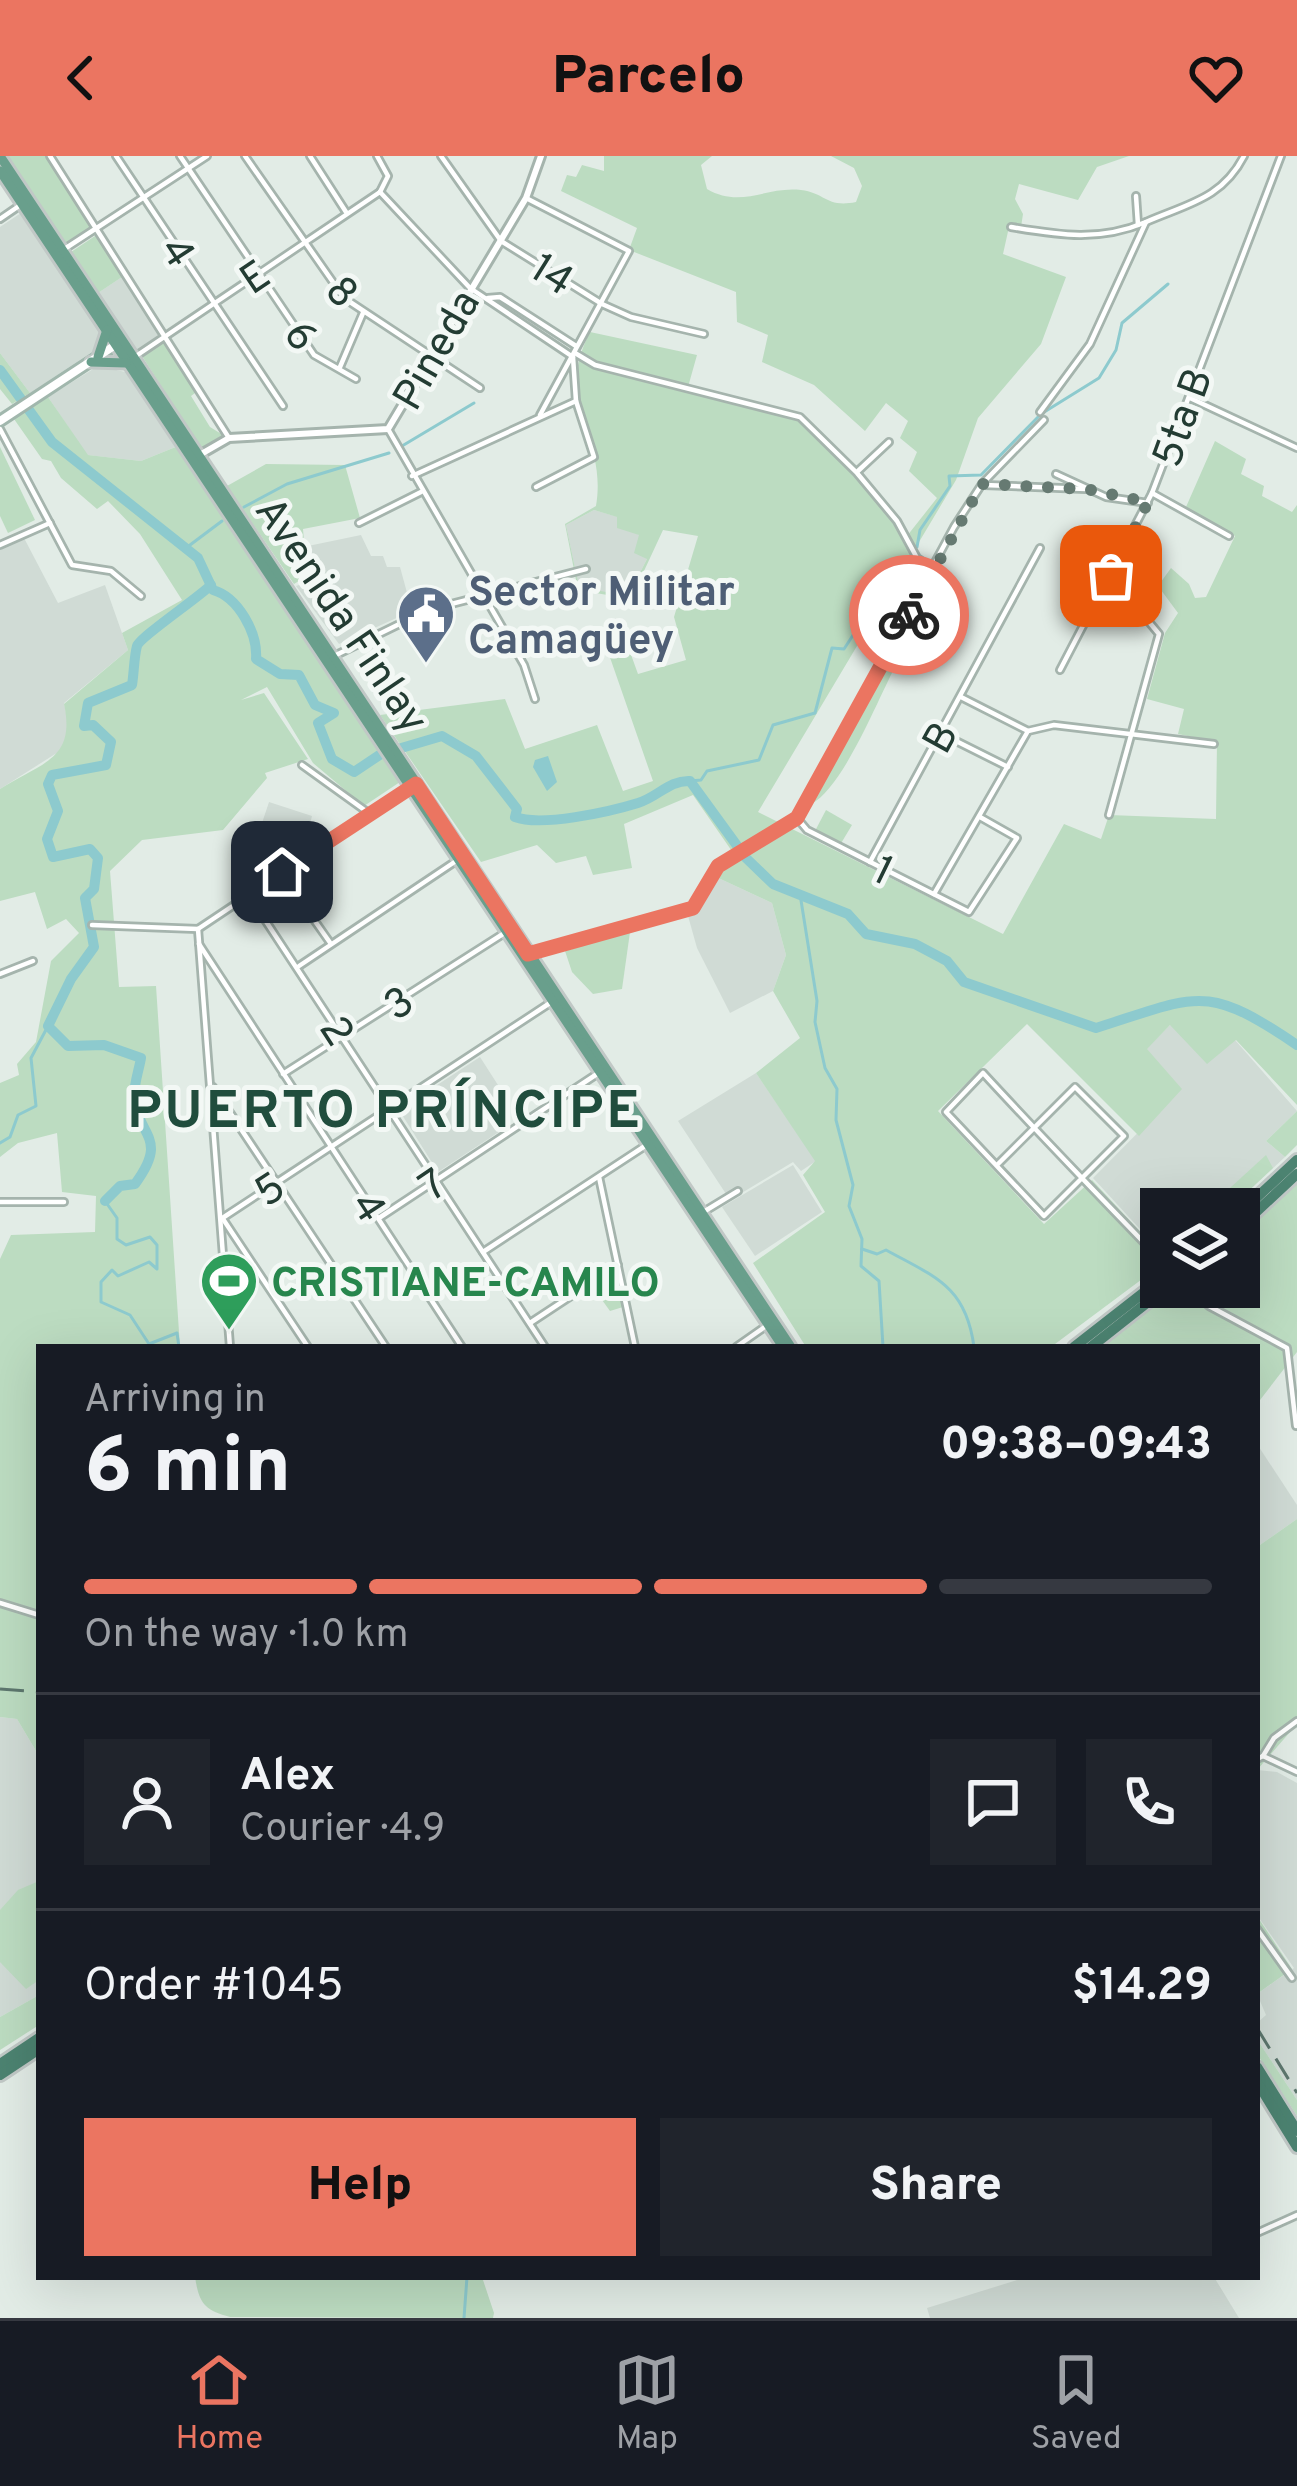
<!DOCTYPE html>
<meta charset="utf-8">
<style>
:root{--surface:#171b24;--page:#20242c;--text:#f1f3f6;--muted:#9ea1a6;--line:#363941;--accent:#eb7561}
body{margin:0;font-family:Overpass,sans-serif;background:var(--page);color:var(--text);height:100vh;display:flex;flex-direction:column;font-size:45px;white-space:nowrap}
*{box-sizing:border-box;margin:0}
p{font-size:39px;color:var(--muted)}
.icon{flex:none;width:66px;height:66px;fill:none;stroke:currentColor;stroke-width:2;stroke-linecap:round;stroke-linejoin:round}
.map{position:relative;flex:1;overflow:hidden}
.details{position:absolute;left:36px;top:1188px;width:1224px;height:936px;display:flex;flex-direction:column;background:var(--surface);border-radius:0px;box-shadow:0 12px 48px #0002}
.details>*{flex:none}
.tools{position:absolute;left:1140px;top:1032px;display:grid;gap:24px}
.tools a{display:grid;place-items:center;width:120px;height:120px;border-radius:0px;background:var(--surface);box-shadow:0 12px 48px #0002;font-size:60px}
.pin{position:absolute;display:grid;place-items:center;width:102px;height:102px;color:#fff;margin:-51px;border-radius:24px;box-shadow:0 6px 18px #0006}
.courier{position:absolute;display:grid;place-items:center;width:120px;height:120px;margin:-60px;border:9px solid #eb7561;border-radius:50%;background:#fff;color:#222;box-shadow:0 3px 15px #0007}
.head em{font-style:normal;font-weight:800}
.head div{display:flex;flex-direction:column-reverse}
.head{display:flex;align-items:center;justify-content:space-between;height:204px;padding:0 48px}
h1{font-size:78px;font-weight:800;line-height:90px}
.bar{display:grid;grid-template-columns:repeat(4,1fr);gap:18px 12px;align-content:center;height:144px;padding:0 48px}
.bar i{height:15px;border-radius:9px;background:var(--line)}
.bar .active{background:var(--accent)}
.bar p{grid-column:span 4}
.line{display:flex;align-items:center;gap:30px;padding:0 48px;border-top:3px solid var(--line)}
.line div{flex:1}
.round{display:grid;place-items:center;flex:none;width:126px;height:126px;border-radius:0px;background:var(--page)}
.button{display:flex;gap:24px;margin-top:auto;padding:24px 48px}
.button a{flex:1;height:138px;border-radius:0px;background:var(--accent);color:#111;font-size:48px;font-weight:800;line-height:138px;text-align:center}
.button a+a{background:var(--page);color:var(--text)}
header{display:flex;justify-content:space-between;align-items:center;height:156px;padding:0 48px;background:var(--accent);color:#111;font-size:54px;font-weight:800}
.tab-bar{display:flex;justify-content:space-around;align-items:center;height:168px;border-top:3px solid var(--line);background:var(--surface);font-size:33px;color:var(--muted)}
.tab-bar a{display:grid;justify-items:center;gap:6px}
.tab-bar .active{color:var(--accent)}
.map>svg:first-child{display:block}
.built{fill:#d0dbd5}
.green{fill:#bcdcc1;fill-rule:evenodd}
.water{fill:#8dcace}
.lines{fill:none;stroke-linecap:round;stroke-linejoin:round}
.stream{stroke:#8dcace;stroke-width:3}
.river{stroke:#8dcace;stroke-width:10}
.minor-casing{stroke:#a5b4ad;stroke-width:10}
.tertiary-casing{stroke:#a5b4ad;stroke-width:12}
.secondary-casing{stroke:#a1b7ad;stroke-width:14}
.primary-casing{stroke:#c1c8c6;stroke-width:15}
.trunk-casing{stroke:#c1c8c6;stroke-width:16}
.minor{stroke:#fff;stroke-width:4.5}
.tertiary{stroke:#fff;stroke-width:6}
.secondary{stroke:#fff;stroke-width:8}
.primary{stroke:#699f8c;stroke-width:9}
.trunk{stroke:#4c8371;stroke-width:10}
.rail{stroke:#5d776e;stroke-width:3;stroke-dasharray:24 12;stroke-linecap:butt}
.done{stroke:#667a72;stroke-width:12;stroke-dasharray:0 21.6}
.route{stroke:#eb7561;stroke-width:15}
.labels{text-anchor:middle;stroke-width:10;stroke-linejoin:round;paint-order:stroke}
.street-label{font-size:42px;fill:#233c33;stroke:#f3f8f5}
.service-label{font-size:42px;font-weight:bold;fill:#4e5e75;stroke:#f3f8f5;text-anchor:start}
.leisure-label{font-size:42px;font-weight:bold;fill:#27864d;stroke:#f3f8f5;text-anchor:start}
.district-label{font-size:54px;font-weight:bold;letter-spacing:3px;fill:#204d3d;stroke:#f3f8f5}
</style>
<header><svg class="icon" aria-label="back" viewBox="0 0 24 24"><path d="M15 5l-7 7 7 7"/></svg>Parcelo<svg class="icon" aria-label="heart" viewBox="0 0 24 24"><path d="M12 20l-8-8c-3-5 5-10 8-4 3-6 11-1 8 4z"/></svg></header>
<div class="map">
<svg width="1297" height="2162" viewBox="0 0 1297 2162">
<rect width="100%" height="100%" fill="#e2ece6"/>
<g class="built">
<path d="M21,57L102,178L98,192L30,237L0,197V71Z"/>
<path d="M125,119L161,177L137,195L98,137Z"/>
<path d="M98,210L130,217L178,290L141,305L87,299L48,241Z"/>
<path d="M594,354L618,361L639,379L647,403L628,440L579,432L566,369Z"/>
<path d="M361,379L371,400H383L387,411H400L412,455L339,488L296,430L311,425L308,390Z"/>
<path d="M24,382L58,447L105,429L128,494L64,547L70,577L63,593L0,633V393Z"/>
<path d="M269,646L312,660L303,694L258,679Z"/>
<path d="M714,720L772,747L786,799L773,835L730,857L697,792L688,760Z"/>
<path d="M1170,869L1235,884L1297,955L1266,985L1285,1001L1229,1053H1161V1096L1093,1022L1181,933L1146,893Z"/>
<path d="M480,901L505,940L492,951L505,972L438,1016L399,954Z"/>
<path d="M756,917L816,1005L801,1015L793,1006L730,1044L678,965Z"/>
<path d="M793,1009L822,1056L755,1100L722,1051Z"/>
<path d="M1257,1288L1297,1349V1363L1257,1391Z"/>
<path d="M0,1561L17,1563L39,1600V1839L0,1861Z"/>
<path d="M1257,1614L1277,1616L1297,1627V1944L1257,1883V1867L1266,1859L1257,1838L1294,1812L1257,1759Z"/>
<path d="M1027,2121H1214L1239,2162H930L927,2152Z"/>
</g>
<g class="green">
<path d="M5,0H45L91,71L65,88Z"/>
<path d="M604,0H712L701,9L707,33C741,53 766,30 801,34C826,37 826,52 856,46L862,30L854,12L831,0H1129L1097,11L1078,44L1019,28L1015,43L1023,58L1021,71H1009L1003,98L1066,121L1041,188L978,262L956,324L758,656L1003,778L1064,668L1101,683L1109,659L1216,663L1217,586L1178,578L1184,553L1147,543L1165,477L1178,457L1158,430L1171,412L1189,428L1195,442L1206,441L1235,380L1186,351L1215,285L1246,303L1241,318L1264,330L1262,340L1292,356L1297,349V949L1236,884L1207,908L1170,869L1147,893L1182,933L1139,980L1027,868L938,955L1044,1068L1092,1024L1161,1098V1109L1051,1191H806L753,1107L825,1056L803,1019L815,1005L756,917L800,882L773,835L786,799L772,747L714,720L736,701L693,639L624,668L632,712L593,719L586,700L556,707L537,689L481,706L380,559L505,543L525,593L597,569L623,635L653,625L606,490L625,482L638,518L686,504L674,461L698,380L663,374L631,443L578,434L565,368L596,350C608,279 552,249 590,176L697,199L688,231L798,262L857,317L907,380L937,342L909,315L917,296L900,282L908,265L886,247L865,275L814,229L762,206L768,179L737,166L736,136L629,94L637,72L561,35L567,19L576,21L582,9L604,15ZM594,354L617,361V372L639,379L634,397L647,403L628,440L579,431L566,369Z"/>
<path d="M98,78L125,119L98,137L71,96Z"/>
<path d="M168,183L199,234L191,240L210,271L223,279L201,292L142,200Z"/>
<path d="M0,197L30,237L12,248L0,233Z"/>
<path d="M48,241L88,299L141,305L178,290L400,626L364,650L313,607L267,531L241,544L264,537L308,603L265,617L267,622L223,674L142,684L110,715L119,831L156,830L180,1191H39V1600L17,1563L0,1561V1103L11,1079L95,1076L96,1040L62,1036L57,977L18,987L0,1001V927L19,919L17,908L36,886L51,805L79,777L66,763L47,773L35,736L0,745V633C42,606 76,604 64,548L128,494L122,477L182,444L140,378L108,345L97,353L61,322L51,305L42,303L14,263Z"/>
<path d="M0,291L35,364L8,377L0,360Z"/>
<path d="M266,308L345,309L360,362L303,373L307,420L294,428L227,330Z"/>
<path d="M888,505L895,511C877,545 843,632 811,648Z"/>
<path d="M826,654L852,669L840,689L815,675Z"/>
<path d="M630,776L622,833L593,838L572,816L565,795Z"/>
<path d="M1297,955V989L1285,1001L1266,985Z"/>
<path d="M1266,999L1273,1012L1229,1053H1207Z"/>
<path d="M1297,1026V1196L1257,1248V1191H1100L1176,1131H1239V1077Z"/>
<path d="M617,1115L623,1151L610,1155L592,1130Z"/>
<path d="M1297,1363V1568L1257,1614V1391Z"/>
<path d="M39,1725V1824L26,1833L0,1806V1754L18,1734Z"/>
<path d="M1257,1760L1292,1813L1257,1838Z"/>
<path d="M39,1839V1869L0,1894V1861Z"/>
<path d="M1257,1883L1297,1944V1960L1257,1898Z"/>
<path d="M195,2121H482L494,2157L493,2162L230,2161C204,2154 199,2147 195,2121Z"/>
</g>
<path class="water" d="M548,600L557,626L547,635L533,611L535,604Z"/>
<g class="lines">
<g class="stream">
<path d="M402,290L474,247"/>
<path d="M244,351L287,328L389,297"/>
<path d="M917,391L920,374L950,330L949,320L981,319L1041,258L1099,222L1116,194L1122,167L1168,128"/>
<path d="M186,392L222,365"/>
<path d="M690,625L701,624L707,615L759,604L773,569L815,557L832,492L844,493L903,402L912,401"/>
<path d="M800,738L817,845L815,866L825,912L837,933L836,964L853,1029L849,1050L862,1083L861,1110L879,1125L883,1191"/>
<path d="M0,987L10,981L18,959L36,950L31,902L48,870"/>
<path d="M105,1045L117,1062V1083L126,1089L150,1081L157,1089V1113L149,1106L118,1120L112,1114L101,1126V1146L130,1159L149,1188L177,1177L179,1191"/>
<path d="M862,1093L877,1098L886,1094C935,1121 966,1130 974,1191"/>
<path d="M464,2162L467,2121"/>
</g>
<g class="river">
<path d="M0,214L52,286L198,402L213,434C238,441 258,477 256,503L280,518L299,519L315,549L334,557L318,567L332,603L354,616L381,598L442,580L476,600L517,653L515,661C541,671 609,656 638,647C658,641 669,624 690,625L746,702L773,728L848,758L866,778L915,788L947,805L964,826L1096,872C1198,840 1204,826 1297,889"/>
<path d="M105,1045L120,1030L135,1028C169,982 139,981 134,943C133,931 139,914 141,902L104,889L68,890L48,870L71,823L94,791L85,742L94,733L98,702L90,693L53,701L47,683L58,655L48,628L52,619L106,609L111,586L93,569L84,570L88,547L132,529C134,517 134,501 137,490C140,481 198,442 211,429"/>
</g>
<g class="minor-casing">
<g id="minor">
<path d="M50,0L229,282"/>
<path d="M116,0L283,250"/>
<path d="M180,0L314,199L356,223"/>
<path d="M245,0L344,142L480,232"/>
<path d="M310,0L346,56"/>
<path d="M377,0L388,20L380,36"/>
<path d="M441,0L501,85L602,148L631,161L704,178"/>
<path d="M380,36L470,132L573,201"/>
<path d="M1136,40L1138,69"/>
<path d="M526,42L629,95L540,259"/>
<path d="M0,63L19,50"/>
<path d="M1011,71C1059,79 1099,86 1146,66"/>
<path d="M66,92L207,0"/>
<path d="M488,142L500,141L576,190"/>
<path d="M575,197L595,209L800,261L857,317L897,365L917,402L932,412"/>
<path d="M136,200L380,36"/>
<path d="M340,211L363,157"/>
<path d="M1190,242L1297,292"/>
<path d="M1040,256L1090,188L1146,66C1187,48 1222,43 1244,0"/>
<path d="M0,273L72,409L111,415L141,440"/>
<path d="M388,273L524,509L535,543"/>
<path d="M858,315L889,286"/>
<path d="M1056,318L1106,341L1148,347"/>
<path d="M412,320L576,245"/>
<path d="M984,329L1086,333"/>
<path d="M536,331L594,301L576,245L573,201"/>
<path d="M1152,337L1229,380"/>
<path d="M359,367L421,336"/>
<path d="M0,389L50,367"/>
<path d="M332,501L428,454L586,413"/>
<path d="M1060,514L1152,337L1281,0"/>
<path d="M961,541L1028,575"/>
<path d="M940,577L1008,611"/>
<path d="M302,609L370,658"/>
<path d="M1109,659L1159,478L1111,420"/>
<path d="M797,662L954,371L982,328L1044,264"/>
<path d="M797,662L807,674L969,756L1017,682L980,661"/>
<path d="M870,706L1040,392"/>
<path d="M248,738L545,1191"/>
<path d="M934,738L1028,575L1054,569L1214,588"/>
<path d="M305,751L331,788"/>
<path d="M92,769L198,773"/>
<path d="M198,773L230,1191"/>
<path d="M198,773L411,631"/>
<path d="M199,788L462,1191"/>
<path d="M533,796L693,752L718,710L795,663"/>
<path d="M299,810L459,703"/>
<path d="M0,818L33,805"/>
<path d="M283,918L506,776"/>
<path d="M213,931L386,1191"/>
<path d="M997,1009L1075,931L1124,980L1044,1060L946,956L983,917C1040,979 1098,1039 1156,1099L1161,1104"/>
<path d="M599,1021L635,1191"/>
<path d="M0,1046H64"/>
<path d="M705,1055L738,1035"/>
<path d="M379,1062L600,916"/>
<path d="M221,1063L553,845"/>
<path d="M223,1063L308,1191"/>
<path d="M483,1096L648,988"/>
<path d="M1187,1131L1209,1150L1287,1192L1296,1270"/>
<path d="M530,1167L618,1109"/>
<path d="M736,1191L766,1170"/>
<path d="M0,1447L39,1459"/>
<path d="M1263,1600L1274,1582L1297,1565"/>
<path d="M1257,1603L1263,1600L1297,1616"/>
<path d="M1257,1773L1292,1822"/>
<path d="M1257,2077L1297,2059"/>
</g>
</g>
<g class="tertiary-casing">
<path id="tertiary" d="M196,301L229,282L388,273L526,42L541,0"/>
</g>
<g class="secondary-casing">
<path id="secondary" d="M0,265L117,188"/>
</g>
<g class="primary-casing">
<g id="primary">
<path d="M0,0L791,1191"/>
<path d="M0,15L783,1191"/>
<path d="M98,201L107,174"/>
<path d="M91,206L126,207"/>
</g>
</g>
<g class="trunk-casing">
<g id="trunk">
<path d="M1239,1058L1297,1004"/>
<path d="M1239,1072L1297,1018"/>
<path d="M1074,1191L1161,1123"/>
<path d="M1091,1191L1167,1131"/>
<path d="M0,1908L39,1882"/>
<path d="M1257,1911L1297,1975"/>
<path d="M0,1919L39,1893"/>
<path d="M1257,1926L1297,1991"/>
</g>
</g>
<use href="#minor" class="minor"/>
<use href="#tertiary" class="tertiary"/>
<use href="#secondary" class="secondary"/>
<use href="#primary" class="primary"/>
<use href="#trunk" class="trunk"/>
<g class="rail">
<path d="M0,1533L39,1536"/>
<path d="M1257,1872L1297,1937"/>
</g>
</g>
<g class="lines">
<path class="done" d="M909,459L982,328L1086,333L1148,346L1111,420"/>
<path class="route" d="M282,716L416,628L528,798L693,752L718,710L797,662L909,459"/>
</g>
<defs>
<g id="civic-pin" transform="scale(3)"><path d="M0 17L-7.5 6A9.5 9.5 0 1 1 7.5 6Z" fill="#5c6f8a" stroke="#f3f8f5"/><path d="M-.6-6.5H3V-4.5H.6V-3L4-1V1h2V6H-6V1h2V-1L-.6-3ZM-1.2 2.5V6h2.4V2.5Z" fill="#fff"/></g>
<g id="stadium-pin" transform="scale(3)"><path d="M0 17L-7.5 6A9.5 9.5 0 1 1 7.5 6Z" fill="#2e9e5b" stroke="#f3f8f5"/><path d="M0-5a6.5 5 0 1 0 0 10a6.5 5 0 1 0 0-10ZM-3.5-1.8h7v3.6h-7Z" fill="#fff"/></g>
</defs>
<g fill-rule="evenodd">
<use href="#civic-pin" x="426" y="458"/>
<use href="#stadium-pin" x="229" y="1125"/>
</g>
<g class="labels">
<g class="street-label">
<text transform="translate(179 95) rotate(57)" y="15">4</text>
<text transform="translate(553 117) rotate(32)" y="15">14</text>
<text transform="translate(254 120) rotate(-34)" y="15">E</text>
<text transform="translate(343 135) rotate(47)" y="15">8</text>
<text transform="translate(302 179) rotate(52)" y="15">6</text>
<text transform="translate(435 193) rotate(-60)" y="15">Pineda</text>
<text transform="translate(1181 261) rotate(-70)" y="15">5ta B</text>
<text transform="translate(343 458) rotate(56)" y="15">Avenida Finlay</text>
<text transform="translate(939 581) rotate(-61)" y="15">B</text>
<text transform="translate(884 713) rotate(26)" y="15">1</text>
<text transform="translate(398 846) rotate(-33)" y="15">3</text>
<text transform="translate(338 874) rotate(57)" y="15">2</text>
<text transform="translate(432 1028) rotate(-34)" y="15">7</text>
<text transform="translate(269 1032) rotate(-33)" y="15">5</text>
<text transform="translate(370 1050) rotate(57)" y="15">4</text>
</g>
<g class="service-label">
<text x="468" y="449">Sector Militar<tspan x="468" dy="48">Camagüey</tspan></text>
</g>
<g class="leisure-label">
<text x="271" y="1140">CRISTIANE-CAMILO</text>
</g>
<g class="district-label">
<text x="385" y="971">PUERTO PRÍNCIPE</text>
</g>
</g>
</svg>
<div class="tools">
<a><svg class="icon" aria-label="layers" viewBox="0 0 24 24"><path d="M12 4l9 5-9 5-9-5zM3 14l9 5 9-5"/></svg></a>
</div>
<div class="pin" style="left:1111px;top:420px;background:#ea580c"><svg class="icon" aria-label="bag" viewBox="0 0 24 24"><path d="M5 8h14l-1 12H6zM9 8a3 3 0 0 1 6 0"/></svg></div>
<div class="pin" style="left:282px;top:716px;background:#1f2937"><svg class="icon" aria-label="home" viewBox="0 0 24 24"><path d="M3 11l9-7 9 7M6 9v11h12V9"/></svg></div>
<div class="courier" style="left:909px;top:459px"><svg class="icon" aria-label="bike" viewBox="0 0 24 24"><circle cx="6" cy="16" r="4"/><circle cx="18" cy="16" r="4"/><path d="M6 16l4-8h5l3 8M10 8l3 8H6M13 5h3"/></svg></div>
<section class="details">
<div class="head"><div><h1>6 min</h1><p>Arriving in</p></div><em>09:38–09:43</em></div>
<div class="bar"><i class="active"></i><i class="active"></i><i class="active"></i><i></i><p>On the way · 1.0 km</p></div>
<div class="line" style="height:216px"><a class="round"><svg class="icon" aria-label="person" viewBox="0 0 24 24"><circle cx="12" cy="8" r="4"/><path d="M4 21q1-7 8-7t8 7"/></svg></a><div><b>Alex</b><p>Courier · 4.9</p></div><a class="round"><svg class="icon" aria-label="chat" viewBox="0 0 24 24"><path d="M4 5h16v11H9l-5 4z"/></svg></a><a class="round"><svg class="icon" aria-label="phone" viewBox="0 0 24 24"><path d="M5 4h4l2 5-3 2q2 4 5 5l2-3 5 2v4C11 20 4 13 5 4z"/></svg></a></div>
<div class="line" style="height:156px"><div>Order #1045</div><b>$14.29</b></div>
<div class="button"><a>Help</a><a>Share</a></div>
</section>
</div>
<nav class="tab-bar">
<a class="active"><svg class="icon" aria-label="home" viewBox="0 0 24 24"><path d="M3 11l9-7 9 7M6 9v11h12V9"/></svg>Home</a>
<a><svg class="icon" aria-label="map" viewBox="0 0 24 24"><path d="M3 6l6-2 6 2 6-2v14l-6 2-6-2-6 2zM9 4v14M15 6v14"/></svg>Map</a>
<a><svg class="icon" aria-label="saved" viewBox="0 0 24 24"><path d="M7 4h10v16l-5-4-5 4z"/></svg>Saved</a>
</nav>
